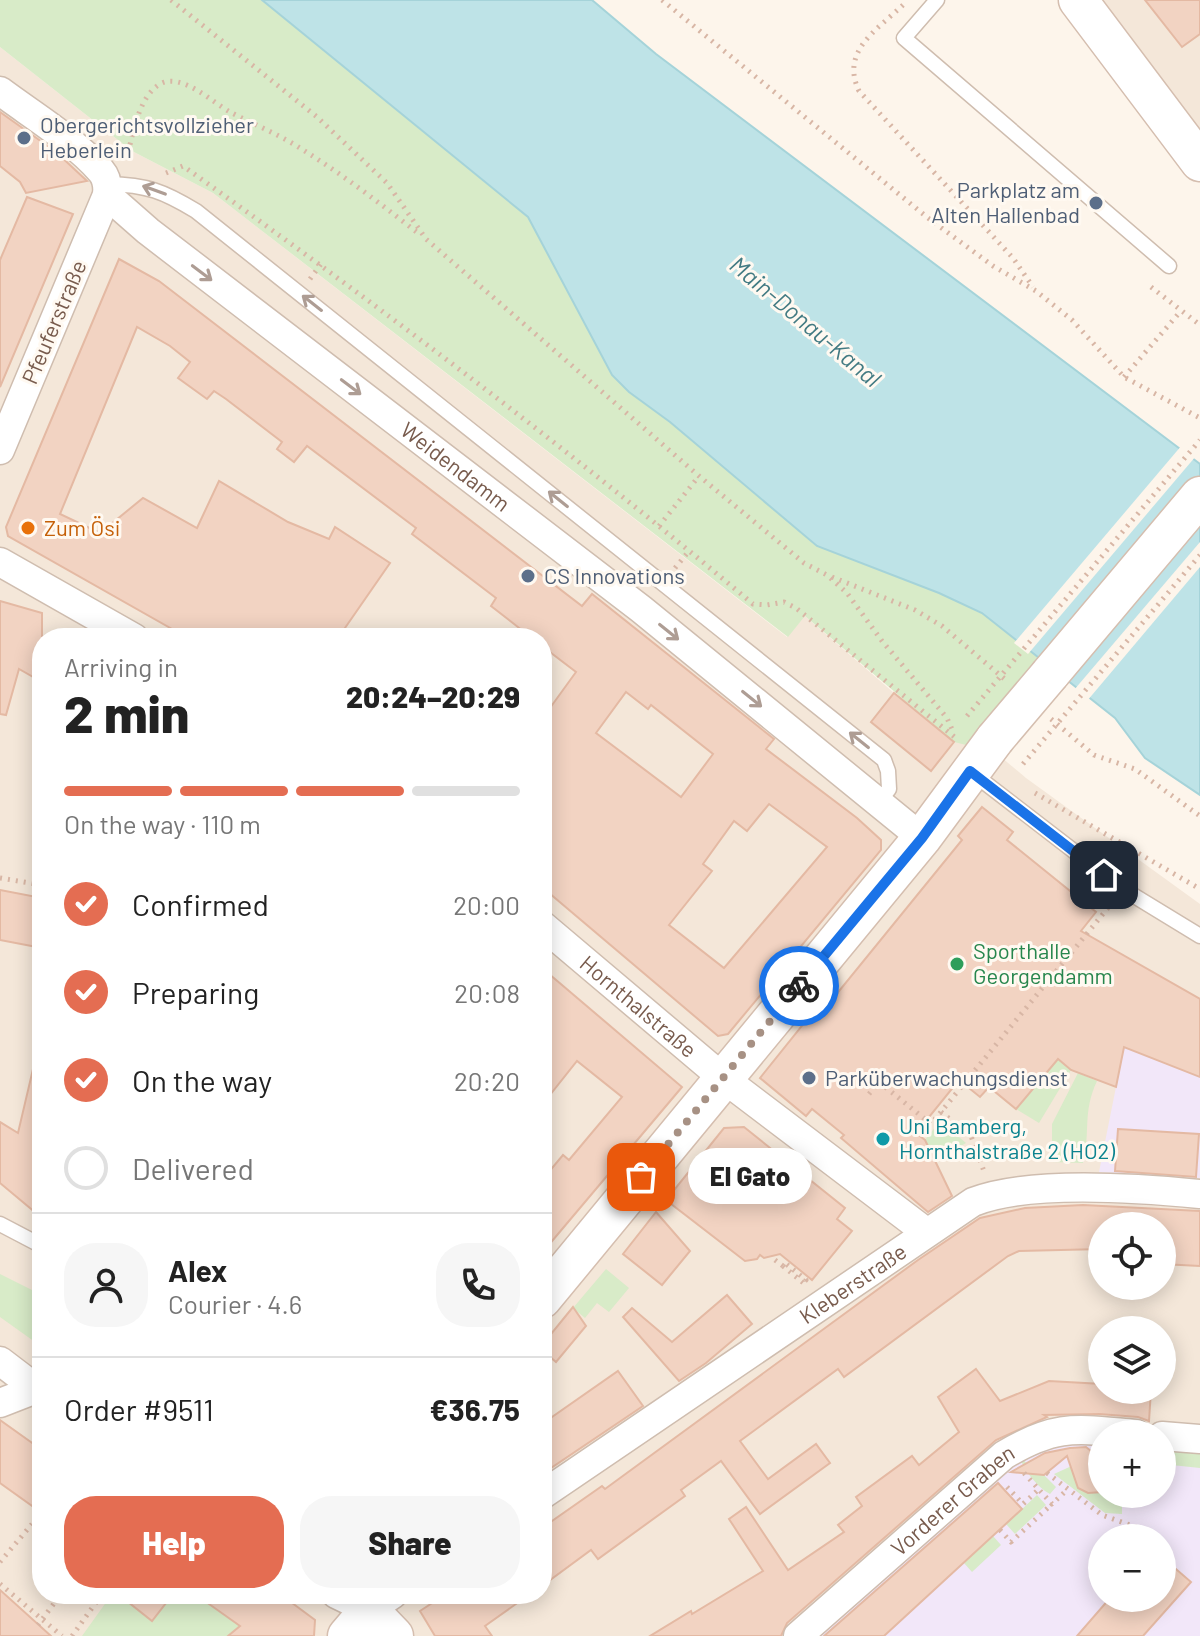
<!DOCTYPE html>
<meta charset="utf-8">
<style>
:root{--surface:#fff;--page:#f6f6f6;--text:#222;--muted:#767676;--line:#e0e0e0;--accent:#e46d52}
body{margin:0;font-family:Barlow,sans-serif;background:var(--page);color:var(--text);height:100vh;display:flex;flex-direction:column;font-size:30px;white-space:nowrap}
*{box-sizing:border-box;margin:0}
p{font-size:26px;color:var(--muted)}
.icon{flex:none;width:44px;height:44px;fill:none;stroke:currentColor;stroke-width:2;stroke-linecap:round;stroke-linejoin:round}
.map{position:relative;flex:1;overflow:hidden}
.sheet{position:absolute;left:32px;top:628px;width:520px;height:976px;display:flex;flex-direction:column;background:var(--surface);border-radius:32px;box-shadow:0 4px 20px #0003}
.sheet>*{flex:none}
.controls{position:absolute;left:1088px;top:1212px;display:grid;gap:16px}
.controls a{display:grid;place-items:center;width:88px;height:88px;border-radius:50%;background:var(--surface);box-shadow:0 4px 20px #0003;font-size:40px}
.pin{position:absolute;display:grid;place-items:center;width:68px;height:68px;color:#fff;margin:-34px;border-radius:16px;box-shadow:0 4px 12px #0006}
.courier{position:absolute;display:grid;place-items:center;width:80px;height:80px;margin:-40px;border:6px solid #1a73e8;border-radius:50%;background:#fff;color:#222;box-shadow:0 2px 10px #0007}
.bubble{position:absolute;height:56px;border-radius:28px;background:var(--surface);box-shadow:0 4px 20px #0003;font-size:26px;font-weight:800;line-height:56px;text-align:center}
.headline em{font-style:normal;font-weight:800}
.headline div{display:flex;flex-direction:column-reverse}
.headline{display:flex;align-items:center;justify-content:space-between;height:136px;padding:0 32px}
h1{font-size:52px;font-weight:800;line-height:60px}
.bar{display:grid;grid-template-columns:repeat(4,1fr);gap:12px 8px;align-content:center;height:96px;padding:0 32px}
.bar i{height:10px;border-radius:6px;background:var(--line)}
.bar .selected{background:var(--accent)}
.bar p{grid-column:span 4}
.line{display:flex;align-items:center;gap:20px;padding:0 32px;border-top:2px solid var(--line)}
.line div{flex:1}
.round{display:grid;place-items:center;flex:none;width:84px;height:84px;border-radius:32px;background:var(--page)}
ol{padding:0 32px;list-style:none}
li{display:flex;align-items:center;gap:24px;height:88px}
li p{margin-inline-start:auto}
li .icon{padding:8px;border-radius:50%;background:var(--accent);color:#fff;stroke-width:4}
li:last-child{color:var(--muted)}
li i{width:44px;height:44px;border:4px solid var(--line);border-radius:50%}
.action{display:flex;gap:16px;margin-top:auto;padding:16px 32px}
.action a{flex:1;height:92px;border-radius:32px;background:var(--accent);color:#fff;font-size:32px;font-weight:800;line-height:92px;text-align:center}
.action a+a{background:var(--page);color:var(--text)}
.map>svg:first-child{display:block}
.residential{fill:#f4e7d9;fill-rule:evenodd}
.education{fill:#f2e7f9;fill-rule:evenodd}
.green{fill:#d8ebc8}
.water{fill:#bee3e7;stroke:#a5d3d9;stroke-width:2}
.pier{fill:#fdf5eb}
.building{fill:#f2d3c2;stroke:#e4b9a3;stroke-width:2;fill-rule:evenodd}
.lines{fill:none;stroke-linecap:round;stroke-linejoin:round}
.lane-casing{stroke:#cfbdaf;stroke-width:17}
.street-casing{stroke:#cfbdaf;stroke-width:31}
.secondary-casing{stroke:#d5beaf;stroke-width:41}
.path{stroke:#d8b6a5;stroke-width:5;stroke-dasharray:2 6;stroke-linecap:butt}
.lane{stroke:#fff;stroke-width:14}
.street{stroke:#fff;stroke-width:28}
.secondary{stroke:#fff;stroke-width:38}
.secondary-bridge-casing{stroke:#d5beaf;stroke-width:41;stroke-linecap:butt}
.path-bridge{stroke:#d8b6a5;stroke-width:5;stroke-dasharray:2 6;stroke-linecap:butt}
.secondary-bridge{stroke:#fff;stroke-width:38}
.oneway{stroke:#ae9d94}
.done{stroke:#a79184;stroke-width:8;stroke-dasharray:0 14.4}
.route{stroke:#1a73e8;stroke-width:10}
.service-dot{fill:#5c6f8a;stroke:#fff9f1;stroke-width:3}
.food-dot{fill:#e8710a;stroke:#fff9f1;stroke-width:3}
.leisure-dot{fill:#2e9e5b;stroke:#fff9f1;stroke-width:3}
.culture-dot{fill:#0f9aa8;stroke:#fff9f1;stroke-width:3}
.labels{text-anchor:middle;stroke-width:6;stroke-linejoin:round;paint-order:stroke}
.service-label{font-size:22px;fill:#4e5e75;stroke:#fff9f1;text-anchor:start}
.street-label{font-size:22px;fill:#785b4d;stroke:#fff9f1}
.food-label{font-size:22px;fill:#c56008;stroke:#fff9f1;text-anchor:start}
.leisure-label{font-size:22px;fill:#27864d;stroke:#fff9f1;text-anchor:start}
.culture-label{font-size:22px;fill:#0d838f;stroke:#fff9f1;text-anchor:start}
.water-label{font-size:24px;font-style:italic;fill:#437b83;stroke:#fff9f1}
</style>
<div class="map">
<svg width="1200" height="1636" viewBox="0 0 1200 1636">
<rect width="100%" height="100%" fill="#fdf5eb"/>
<g class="residential">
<path d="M1095,0H1200V141Z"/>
<path d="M0,47L132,151L213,193L787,637L805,616L894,693L995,752L1026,778L1200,904V1636H0ZM42,638H542V1594H42ZM1102,1226H1162V1286H1102ZM1102,1330H1162V1390H1102ZM1102,1434H1162V1494H1102ZM1102,1538H1162V1598H1102Z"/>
</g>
<g class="education">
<path d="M1200,999V1178L1099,1172L1124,1047Z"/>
<path d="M1102,1440V1494H1162V1446L1200,1450V1636H808L1034,1448ZM1102,1538H1162V1598H1102Z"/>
</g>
<g class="green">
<path d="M0,0H262L528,217L612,375L629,392L670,422L817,546L939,593L982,613L1057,672L995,752L954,742L805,616L788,637L213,193L132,151L0,47Z"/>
<path d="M1058,1059L1071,1070L1039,1123L1016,1109Z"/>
<path d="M1078,1073L1097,1081C1082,1113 1091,1132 1083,1163L1052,1162V1124Z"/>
<path d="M940,1121L966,1143L934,1161L925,1140Z"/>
<path d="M606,1269L629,1288L609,1312L597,1303L585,1318L573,1308Z"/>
<path d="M0,1274L42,1295V1347L0,1317Z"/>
<path d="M1162,1446L1200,1450V1468L1162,1464Z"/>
<path d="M1019,1455L1036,1474L1044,1475L1056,1487L1050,1494C1037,1487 1023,1469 1019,1455Z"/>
<path d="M1076,1464L1078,1487C1087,1494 1093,1494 1102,1487V1494H1122V1514L1105,1513L1054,1474Z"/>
<path d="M1037,1495L1046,1505L1015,1534L1006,1524Z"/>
<path d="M993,1536L1001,1545L972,1572L964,1563Z"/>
<path d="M112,1594H118L152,1620L172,1594H195L241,1625L228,1636H82Z"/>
</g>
<path class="water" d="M262,0H592L656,54L1200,464V795L1145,758L1115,718L982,613L939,593L817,546L670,422L629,392L612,375L528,217Z"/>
<g class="pier">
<path d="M1182,445L1196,456L1028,654L1014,643Z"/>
<path d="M1200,542V567L1087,701L1074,690Z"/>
</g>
<g class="building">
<path d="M1145,0H1200V34L1182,47Z"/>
<path d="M0,112L56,152L87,181L26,193L20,182L0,166Z"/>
<path d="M27,197L73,214L0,387V260Z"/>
<path d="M119,259L159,281L582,606L592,594L774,739L766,749L857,818L881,840V850L728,1034L718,1036L542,887V719L576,672L542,646V638H532L491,606L496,598L412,534L416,528L307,446L294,462L277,449L282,442L226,399L214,391L207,399L178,378L190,362L170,346L137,327L60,514L100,533L143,498L197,528L219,481L288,522L329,539L335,527L390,563L338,638H188L8,536L6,527ZM626,692L648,709L651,705L713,754L681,797L596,733ZM769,804L827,847L724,968L669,925L712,871L703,864L734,821L747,831Z"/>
<path d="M0,601L42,613V682L19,669L6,715L0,714Z"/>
<path d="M894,693L954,742L931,771L871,722Z"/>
<path d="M982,807L1013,832L1007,840L1096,912L1081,931L1200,999V1077L1124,1047L1116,1087L1071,1070L1058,1059L1016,1109L989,1087L980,1097L959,1080L916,1133L925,1140L952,1196L928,1212L841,1138L844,1135L812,1109L806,1116L760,1078L813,1012L818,1017L962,840L958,836Z"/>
<path d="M0,890L42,898V948L0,940Z"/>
<path d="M542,968L682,1087L542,1253V1180L563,1155L569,1160L622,1097L577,1061L542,1105Z"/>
<path d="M33,1069L42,1070V1218L0,1183V1122L18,1133Z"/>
<path d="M744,1127L845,1208L837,1219L852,1231L812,1280L780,1254L764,1258L760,1255L757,1259L745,1261L666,1200L724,1128Z"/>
<path d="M1118,1129L1199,1134L1196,1177L1115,1171Z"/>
<path d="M1083,1205L1200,1211V1266L1162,1264V1226H1102V1249L1019,1251L1008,1256L844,1377L838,1369L740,1441L768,1479L816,1444L830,1463L760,1514L721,1461L681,1490L685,1496L598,1559L591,1550L542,1586V1528L602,1486L605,1489L918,1260L980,1218L1025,1208Z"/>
<path d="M656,1212L690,1251L662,1285L623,1254Z"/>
<path d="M727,1295L752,1324L706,1363L679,1381L623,1317L632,1308L672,1342Z"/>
<path d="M573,1307L586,1326L556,1362L542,1350V1345Z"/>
<path d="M976,1369L1000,1401L1049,1381L1102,1384V1390H1151L1149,1421L1138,1417L1099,1414L1044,1415L1047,1417L996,1440L787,1623L781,1636H650L691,1611L692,1614L763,1571L729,1519L746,1507L788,1570L844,1532L838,1525L862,1506L856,1497L912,1456L919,1465L959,1432L938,1397Z"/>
<path d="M618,1371L643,1406L542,1474V1424Z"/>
<path d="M0,1420L42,1450V1513L0,1483Z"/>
<path d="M1086,1447L1102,1460V1492L1088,1493L1078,1488L1067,1456L1044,1475L1011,1472L1045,1453L1070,1448Z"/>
<path d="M998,1483L1022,1509L884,1636H824Z"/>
<path d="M1162,1557L1191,1582L1143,1636H1077L1110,1598H1162Z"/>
<path d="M0,1590L51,1636H0Z"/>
<path d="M118,1594H173L152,1621Z"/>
<path d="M195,1594H280L315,1620L314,1636H228L240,1626Z"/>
<path d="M446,1594H530L485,1626L492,1636H435L420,1611Z"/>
</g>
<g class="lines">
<g class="lane-casing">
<g id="lane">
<path d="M937,0L904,38L1169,266"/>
<path d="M108,184C147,185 163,191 196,211L884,760L888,771L889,789L879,802"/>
<path d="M971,772L1123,889L1200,936"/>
<path d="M0,1224L42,1246"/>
</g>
</g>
<g class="street-casing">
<g id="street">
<path d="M0,91C32,115 75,141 101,171C107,178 108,186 107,195L0,450"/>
<path id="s1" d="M107,195L148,231L641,609L922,838"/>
<path d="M0,562L134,638"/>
<path id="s2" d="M542,925L723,1078L926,1232"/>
<path d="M0,1361L42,1393"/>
<path d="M0,1403L36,1389"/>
<path d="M1162,1436L1200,1439"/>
<path id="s3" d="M542,1495L973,1202C1028,1180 1139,1188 1200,1194"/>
<path d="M336,1594L369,1610L393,1594"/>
<path id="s4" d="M798,1636L1004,1455C1057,1423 1077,1429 1136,1434"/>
</g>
</g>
<g class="secondary-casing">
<g id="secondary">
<path d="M1078,0L1200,162"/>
<path d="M1050,674L1200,496"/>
<path d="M542,1299L922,838L995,739"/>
<path d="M369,1610L394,1636"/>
<path d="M347,1636L369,1610"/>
</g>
</g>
<g class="path">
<path d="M171,0L317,117L387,183L426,239L699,476L804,563L827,575L847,593L882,641L947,718L954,734"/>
<path d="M662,0L928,218L993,266L1036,291L1072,320L1124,377L1200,418"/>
<path d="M903,5C877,30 840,51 859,91L1013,258L1033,287"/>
<path d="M126,160C133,137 137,98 160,84C181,72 212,102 230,112C253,124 278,134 300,148C342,174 381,204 419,234"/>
<path d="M166,173L183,166C378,305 570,450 753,604L767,605L784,602L796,608L957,739"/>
<path d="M310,279L321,264"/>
<path d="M1151,287L1200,325"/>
<path d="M1124,377L1180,312"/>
<path d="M659,526L699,476"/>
<path d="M675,568L689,551"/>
<path d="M832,577L915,610L942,626L1007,681"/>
<path d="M1051,719L1094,755L1135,769L1200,816"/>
<path d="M1035,793L1200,889"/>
<path d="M0,878L42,885"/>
<path d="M869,1094L879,1082L931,1124L1112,903"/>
<path d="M941,1112L971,1136L985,1174"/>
<path d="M775,1260L783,1266L785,1263L806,1280L804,1282"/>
<path d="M783,1266L807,1286"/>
<path d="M1024,1473L1052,1504L1068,1489"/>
<path d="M1047,1473L1102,1515L1155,1534"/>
<path d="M1007,1487L1023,1504L1039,1489"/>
<path d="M1000,1530L1011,1542L1052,1504"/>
<path d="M0,1562L32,1524"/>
<path d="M0,1584L62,1636"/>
<path d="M38,1625L61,1594"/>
<path d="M72,1636L102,1594"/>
</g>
<use href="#lane" class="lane"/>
<use href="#street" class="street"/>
<use href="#secondary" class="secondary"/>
<g class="secondary-bridge-casing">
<path id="secondary-bridge" d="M995,739L1050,674"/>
</g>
<g class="path-bridge">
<path d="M967,716L1200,440"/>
<path d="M1023,764L1200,555"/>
</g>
<use href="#secondary-bridge" class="secondary-bridge"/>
</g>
<defs><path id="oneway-shaft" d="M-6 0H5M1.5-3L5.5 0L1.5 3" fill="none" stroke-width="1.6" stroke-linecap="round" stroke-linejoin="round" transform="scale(2)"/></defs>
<g class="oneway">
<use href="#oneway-shaft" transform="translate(154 190) rotate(-160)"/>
<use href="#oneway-shaft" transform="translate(202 273) rotate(37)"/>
<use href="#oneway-shaft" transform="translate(312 303) rotate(-142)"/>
<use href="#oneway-shaft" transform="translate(351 387) rotate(37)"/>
<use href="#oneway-shaft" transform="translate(558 499) rotate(-141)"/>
<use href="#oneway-shaft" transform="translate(669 632) rotate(39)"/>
<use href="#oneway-shaft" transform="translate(752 699) rotate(39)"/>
<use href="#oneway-shaft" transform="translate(859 740) rotate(-141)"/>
</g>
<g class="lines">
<path class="done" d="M641,1177L799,986"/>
<path class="route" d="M799,986L922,838L970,771L1104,875"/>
</g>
<g class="service-dot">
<circle cx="24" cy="138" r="8"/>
<circle cx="1096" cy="203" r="8"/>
<circle cx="528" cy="576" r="8"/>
<circle cx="809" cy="1078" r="8"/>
</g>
<circle class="food-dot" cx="28" cy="528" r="8"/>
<circle class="leisure-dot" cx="957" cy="964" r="8"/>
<circle class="culture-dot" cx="883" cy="1139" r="8"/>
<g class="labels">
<g class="service-label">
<text x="40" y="133">Obergerichtsvollzieher<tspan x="40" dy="25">Heberlein</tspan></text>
<text x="1080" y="198" text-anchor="end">Parkplatz am<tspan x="1080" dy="25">Alten Hallenbad</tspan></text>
<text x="544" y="584">CS Innovations</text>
<text x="825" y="1086">Parküberwachungsdienst</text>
</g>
<g class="street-label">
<text transform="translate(54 322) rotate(-67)" y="8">Pfeuferstraße</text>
<text dy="8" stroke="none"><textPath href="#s1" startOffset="442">Weidendamm</textPath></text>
<text dy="8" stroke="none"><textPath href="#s2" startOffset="126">Hornthalstraße</textPath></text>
<text dy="8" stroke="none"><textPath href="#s3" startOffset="376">Kleberstraße</textPath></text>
<text dy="8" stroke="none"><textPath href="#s4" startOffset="206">Vorderer Graben</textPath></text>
</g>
<g class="food-label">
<text x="44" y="536">Zum Ösi</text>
</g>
<g class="leisure-label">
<text x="973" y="959">Sporthalle<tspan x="973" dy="25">Georgendamm</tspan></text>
</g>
<g class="culture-label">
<text x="899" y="1134">Uni Bamberg,<tspan x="899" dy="25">Hornthalstraße 2 (HO2)</tspan></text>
</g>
<g class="water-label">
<text transform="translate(805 322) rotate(40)" y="8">Main-Donau-Kanal</text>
</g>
</g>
</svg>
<div class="controls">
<a><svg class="icon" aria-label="locate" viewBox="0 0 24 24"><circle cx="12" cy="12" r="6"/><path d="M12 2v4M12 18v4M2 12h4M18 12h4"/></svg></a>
<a><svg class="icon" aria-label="layers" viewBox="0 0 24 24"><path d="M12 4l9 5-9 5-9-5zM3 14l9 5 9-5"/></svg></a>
<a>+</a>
<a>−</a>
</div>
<div class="pin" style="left:641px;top:1177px;background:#ea580c"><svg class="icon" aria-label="bag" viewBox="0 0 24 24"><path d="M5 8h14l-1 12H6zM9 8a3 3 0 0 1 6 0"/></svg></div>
<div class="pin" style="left:1104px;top:875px;background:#1f2937"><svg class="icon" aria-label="home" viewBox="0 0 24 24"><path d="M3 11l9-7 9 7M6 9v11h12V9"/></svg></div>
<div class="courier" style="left:799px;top:986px"><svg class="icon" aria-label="bike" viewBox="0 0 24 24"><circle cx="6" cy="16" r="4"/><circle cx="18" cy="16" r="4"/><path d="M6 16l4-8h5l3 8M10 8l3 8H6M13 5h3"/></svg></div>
<div class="bubble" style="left:688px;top:1148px;width:124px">El Gato</div>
<section class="sheet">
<div class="headline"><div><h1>2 min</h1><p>Arriving in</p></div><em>20:24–20:29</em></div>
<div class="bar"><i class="selected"></i><i class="selected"></i><i class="selected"></i><i></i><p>On the way · 110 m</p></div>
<ol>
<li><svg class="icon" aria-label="check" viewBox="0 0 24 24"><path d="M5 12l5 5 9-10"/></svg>Confirmed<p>20:00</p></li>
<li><svg class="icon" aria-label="check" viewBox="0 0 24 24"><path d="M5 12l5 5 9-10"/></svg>Preparing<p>20:08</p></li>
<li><svg class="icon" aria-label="check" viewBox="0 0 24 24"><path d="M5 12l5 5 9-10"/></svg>On the way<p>20:20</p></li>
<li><i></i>Delivered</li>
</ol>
<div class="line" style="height:144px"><a class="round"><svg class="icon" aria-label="person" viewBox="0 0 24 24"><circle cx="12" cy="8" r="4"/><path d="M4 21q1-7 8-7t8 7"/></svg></a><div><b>Alex</b><p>Courier · 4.6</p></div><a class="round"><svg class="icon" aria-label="phone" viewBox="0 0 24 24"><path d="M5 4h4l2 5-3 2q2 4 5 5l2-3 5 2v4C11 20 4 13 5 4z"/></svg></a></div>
<div class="line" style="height:104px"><div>Order #9511</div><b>€36.75</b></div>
<div class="action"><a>Help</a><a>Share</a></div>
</section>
</div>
